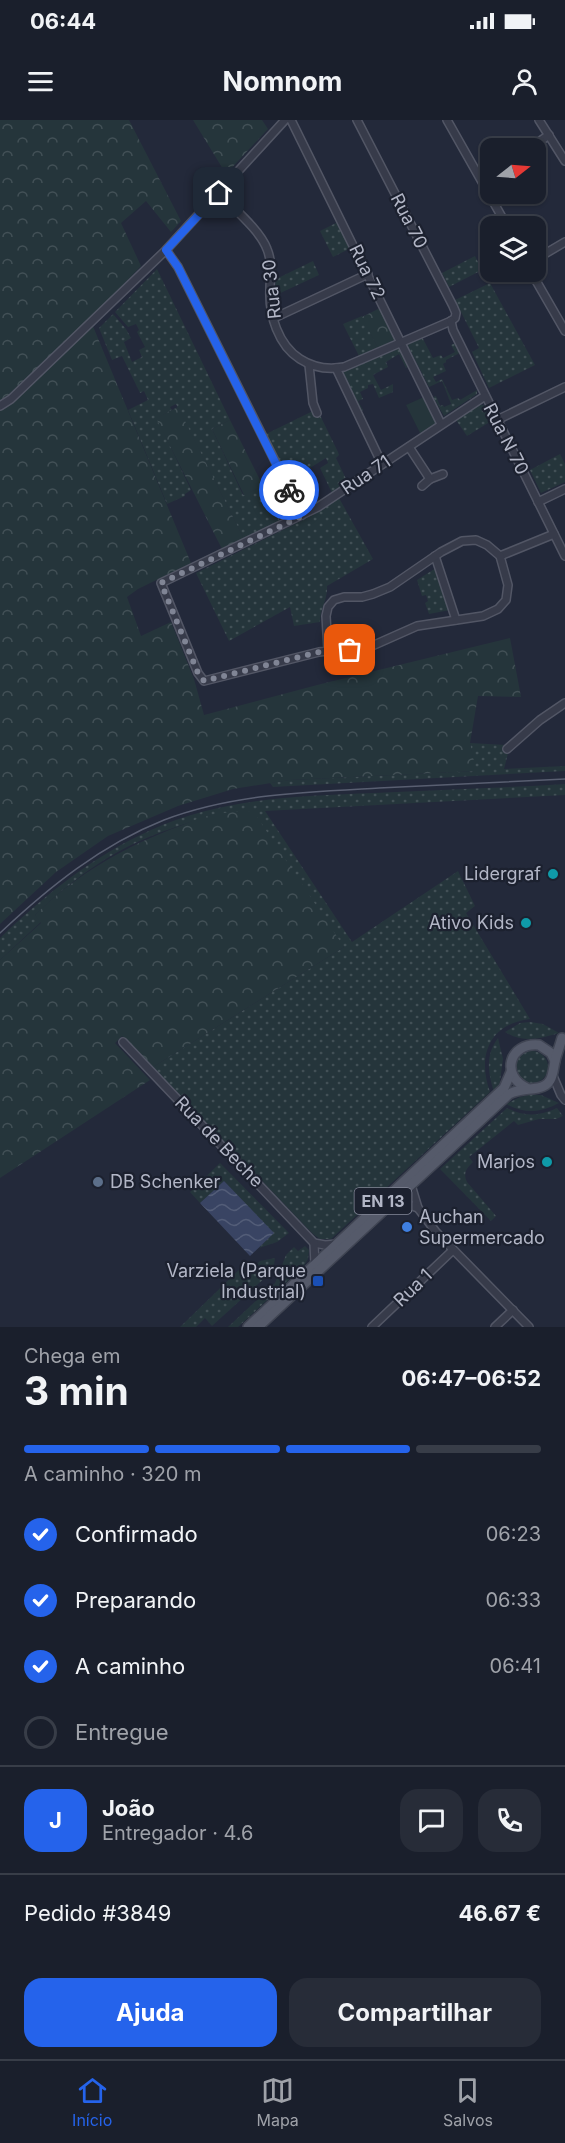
<!DOCTYPE html>
<html lang="pt">
<meta charset="utf-8">
<style>
:root{--surface:#1a1f2c;--page:#272c38;--text:#f1f3f6;--muted:#9fa2a9;--line:#383d48;--accent:#2563eb}
body{margin:0;font-family:Inter,sans-serif;background:var(--page);color:var(--text);height:100vh;display:flex;flex-direction:column;font-size:22px;white-space:nowrap}
*{box-sizing:border-box;margin:0}
p{font-size:20px;color:var(--muted)}
.icon{flex:none;width:33px;height:33px;fill:none;stroke:currentColor;stroke-width:2;stroke-linecap:round;stroke-linejoin:round}
.map{position:relative;height:1207px;overflow:hidden}
.sheet{display:flex;flex-direction:column;background:var(--surface);flex:1}
.sheet>*{flex:none}
.needle{width:39px;rotate:73deg}
.controls{position:absolute;left:480px;top:18px;display:grid;gap:12px}
.controls a{display:grid;place-items:center;width:66px;height:66px;border-radius:12px;background:var(--surface);box-shadow:0 2px 4px #0004,0 0 0 2px var(--line);font-size:30px}
.pin{position:absolute;display:grid;place-items:center;width:51px;height:51px;color:#fff;margin:-26px;border-radius:12px;box-shadow:0 3px 9px #0006}
.courier{position:absolute;display:grid;place-items:center;width:60px;height:60px;margin:-30px;border:4px solid #2563eb;border-radius:50%;background:#fff;color:#222;box-shadow:0 2px 8px #0007}
.summary em{font-style:normal;font-weight:700}
.summary div{display:flex;flex-direction:column-reverse}
.summary{display:flex;align-items:center;justify-content:space-between;height:102px;padding:0 24px}
h1{font-size:39px;font-weight:700;line-height:45px}
.bar{display:grid;grid-template-columns:repeat(4,1fr);gap:9px 6px;align-content:center;height:72px;padding:0 24px}
.bar i{height:8px;border-radius:4px;background:var(--line)}
.bar .current{background:var(--accent)}
.bar p{grid-column:span 4}
.line{display:flex;align-items:center;gap:15px;padding:0 24px;border-top:2px solid var(--line)}
.line div{flex:1}
.round{display:grid;place-items:center;flex:none;width:63px;height:63px;border-radius:18px;background:var(--page)}
ol{padding:0 24px;list-style:none}
li{display:flex;align-items:center;gap:18px;height:66px}
li p{margin-inline-start:auto}
li .icon{padding:6px;border-radius:50%;background:var(--accent);color:#fff;stroke-width:4}
li:last-child{color:var(--muted)}
li i{width:33px;height:33px;border:3px solid var(--line);border-radius:50%}
.primary-button{display:flex;gap:12px;margin-top:auto;padding:12px 24px}
.primary-button a{flex:1;height:69px;border-radius:18px;background:var(--accent);color:#fff;font-size:24px;font-weight:700;line-height:69px;text-align:center}
.primary-button a+a{background:var(--page);color:var(--text)}
.status{display:flex;justify-content:space-between;align-items:center;height:42px;padding:0 30px;background:var(--surface);direction:ltr}
.status svg{height:16px;fill:currentColor}
header{display:flex;justify-content:space-between;align-items:center;height:78px;padding:0 24px;background:var(--surface);font-size:27px;font-weight:700}
.tabs{display:flex;justify-content:space-around;align-items:center;height:84px;border-top:2px solid var(--line);background:var(--surface);font-size:16px;color:var(--muted)}
.tabs a{display:grid;justify-items:center;gap:3px}
.tabs .current{color:var(--accent)}
.map>svg:first-child{display:block}
.grass{fill:url(#grass-dots)}
.forest{fill:url(#forest-crowns)}
.pitch{fill:#25353b}
.water{fill:url(#water-waves)}
.lines{fill:none;stroke-linecap:round;stroke-linejoin:round}
.minor-casing{stroke:#525665;stroke-width:10}
.major-casing{stroke:#404553;stroke-width:12}
.minor{stroke:#373b4a;stroke-width:7}
.major{stroke:#555a6a;stroke-width:9}
.tram{stroke:#595f71;stroke-width:1.5}
.done{stroke:#808595;stroke-width:6;stroke-dasharray:0 10.8}
.route{stroke:#2563eb;stroke-width:8}
.culture-dot{fill:#0f9aa8;stroke:#1c212f;stroke-width:2}
.service-dot{fill:#5c6f8a;stroke:#1c212f;stroke-width:2}
.shop-dot{fill:#3f7fe0;stroke:#1c212f;stroke-width:2}
.transit-dot{fill:#1a4fb4;stroke:#1c212f;stroke-width:2}
.labels{text-anchor:middle;stroke-width:4.5;stroke-linejoin:round;paint-order:stroke}
.shield{fill:#1c212f;stroke:#858999;stroke-width:1.5}
.shield-label{font-size:16px;font-weight:bold;fill:#b2b6c6}
.street-label{font-size:18px;fill:#b2b6c6;stroke:#1c212f}
.poi-label{font-size:18px;fill:#b2b6c6;stroke:#1c212f;text-anchor:end}
</style>
<div class="status"><b>06:44</b><svg viewBox="0 0 49 12"><path d="M0 12V9h3v3zM5 12V6h3v6zM10 12V3h3v9zM15 12V0h3v12zM26 1h20v11H26zM47 4h2v5h-2z"/></svg></div>
<header><svg class="icon" aria-label="menu" viewBox="0 0 24 24"><path d="M4 6h16M4 12h16M4 18h16"/></svg>Nomnom<svg class="icon" aria-label="person" viewBox="0 0 24 24"><circle cx="12" cy="8" r="4"/><path d="M4 21q1-7 8-7t8 7"/></svg></header>
<div class="map">
<svg width="565" height="1207" viewBox="0 0 565 1207">
<defs>
<pattern id="grass-dots" width="8" height="8" patternUnits="userSpaceOnUse" patternTransform="scale(1.5)"><rect width="8" height="8" fill="#25353b"/><path d="M2 2h.1M6 6h.1" fill="none" stroke="#425056" stroke-width="1.8" stroke-linecap="round"/></pattern>
<pattern id="forest-crowns" width="20" height="18" patternUnits="userSpaceOnUse" patternTransform="scale(1.5)"><rect width="20" height="18" fill="#25353b"/><path d="M2 6a3 3 0 1 1 6 0M12 15a3 3 0 1 1 6 0" fill="none" stroke="#425056"/></pattern>
<pattern id="water-waves" width="16" height="10" patternUnits="userSpaceOnUse" patternTransform="scale(1.5)"><rect width="16" height="10" fill="#394463"/><path d="M0 5q4-4 8 0t8 0" fill="none" stroke="#535d78"/></pattern>
</defs>
<rect width="100%" height="100%" fill="#23293a"/>
<g class="grass">
<path d="M338,102L351,128L333,137L320,111Z"/>
<path d="M475,136L482,150L449,167L442,153Z"/>
<path d="M313,141L319,155L274,176L276,159Z"/>
<path d="M157,149L230,300L212,309L243,375L263,366L280,401L244,419L176,284L170,287L172,290L157,298L191,370L185,374V376L167,384L128,290L148,280L144,271L140,273L122,236L112,240L99,208L113,194L126,209L131,218L124,222L132,242L142,237L139,230L145,227L137,212L139,210L136,204L128,207L115,192Z"/>
<path d="M490,163L535,245L489,268L472,232L479,228L455,180Z"/>
<path d="M362,196L378,228L359,236L343,204Z"/>
<path d="M422,217L433,238L441,235L443,238L455,232L451,225L455,223L460,233L446,240V242L443,244L446,251L433,257L436,262L442,259L452,280L458,278L460,280L477,270V274L444,296L433,277L436,276L440,286L443,285L444,287L451,284L442,261L429,267L408,226L409,223Z"/>
<path d="M398,229H400L409,246L406,248L399,234L386,242L388,247L373,255L381,270L393,264V272L379,278L373,264L368,265V268L360,272L363,279L358,281L363,290L360,292L342,256L344,251Z"/>
<path d="M479,284L486,286L493,300L467,316L456,300Z"/>
<path d="M317,289L338,332L339,335L336,338L348,363L332,373L320,348L328,343L326,338L302,353L297,344L284,350L266,314Z"/>
<path d="M560,334L565,344V362L541,373L530,350Z"/>
<path d="M339,378L373,439L327,466C328,479 320,489 320,502L294,506L290,487L229,521L196,453L309,397Z"/>
<path d="M436,448L450,490L429,494L425,483L428,481L426,475L422,476L417,460Z"/>
<path d="M470,623L506,625L508,633L504,649L565,646V651L273,667L270,663L290,660L475,651Z"/>
<path d="M565,664V675L265,691L352,822L458,751L475,786L466,793L530,899C489,904 477,936 490,972L331,1119H320L313,1114L153,947L344,827L211,695C179,706 145,716 116,733C86,750 60,771 35,795L41,802L0,840V818C46,774 93,736 151,710C221,678 298,676 374,673C438,670 501,668 565,664Z"/>
<path d="M530,902L543,904L559,913C539,919 523,923 505,912L520,903Z"/>
<path d="M498,918L503,939L499,968L494,972C488,953 485,935 498,918Z"/>
<circle cx="532" cy="947" r="16"/>
<path d="M529,975H541L559,983C540,993 525,994 506,984L520,977Z"/>
<path d="M507,988C524,997 540,996 557,988L563,996L556,999H539L518,1005L514,1001L469,1037L473,1042C466,1049 463,1053 467,1062L496,1096L491,1101L440,1049Z"/>
<path d="M220,1043L289,1113L277,1122L259,1128L273,1113L224,1061L200,1083L190,1072Z"/>
<path d="M305,1126L309,1130L308,1139L303,1147L238,1207H228L275,1163L286,1135L294,1127L298,1131Z"/>
<path d="M275,1138L274,1145L268,1155L212,1206L205,1198L196,1207H180L241,1148L246,1153L260,1141Z"/>
</g>
<g class="forest">
<path d="M0,0H129L181,101L171,112L146,81L121,103L141,146L90,199L191,443L138,469L127,477L141,516L171,502L194,559L204,595L321,564L510,518L521,577L478,576L470,623L476,651L290,660L233,669L178,686L108,716L56,752L0,804Z"/>
<path d="M193,0H262L268,9L226,54Z"/>
<path d="M380,188L394,218V220L378,228L362,197Z"/>
<path d="M178,287L244,419L222,429L156,298Z"/>
<path d="M230,300L263,366L244,375L212,309Z"/>
<path d="M253,691L344,827L153,947L122,916L115,923L150,960L0,1058V840L41,803L35,795C77,754 125,726 180,706C190,702 201,697 211,695C224,692 239,692 253,691Z"/>
</g>
<path class="pitch" d="M424,277L435,301V304L420,313L406,285Z"/>
<path class="water" d="M224,1061L274,1113L250,1136L200,1083Z"/>
<g class="lines">
<g class="minor-casing">
<g id="minor">
<path d="M291,0L441,304"/>
<path d="M357,0L453,186L456,193L455,198L451,201"/>
<path d="M447,0L507,106"/>
<path d="M539,0L565,41"/>
<path d="M530,28L549,15"/>
<path d="M219,73C233,88 260,110 267,129C273,144 270,155 270,170C269,195 278,225 300,239C314,248 328,250 344,247L451,201"/>
<path d="M166,130L178,147L302,395"/>
<path d="M536,139L565,122"/>
<path d="M531,152L565,211"/>
<path d="M274,198L368,154"/>
<path d="M451,201L453,210L565,436"/>
<path d="M309,245L313,283L317,293"/>
<path d="M336,248L382,344"/>
<path d="M0,286L11,279L166,130L285,0"/>
<path d="M497,300L565,267"/>
<path d="M409,327L430,359L443,354"/>
<path d="M422,366L430,359"/>
<path d="M538,382L565,369"/>
<path d="M435,436L456,500"/>
<path d="M500,436L554,414"/>
<path d="M328,531L326,496L328,487L334,480L344,477H362L373,474L390,467L441,432L462,421L476,420L487,425L500,436L508,465L506,480L498,489L483,496L417,506L372,526L319,532L204,561L198,553L161,463L318,387L485,276"/>
<path d="M507,629L540,600L565,583"/>
<path d="M123,922L314,1123L325,1125L337,1124"/>
<path d="M553,956L561,975L565,980"/>
<path d="M411,1065L418,1088L436,1112L529,1207"/>
<path d="M395,1080L418,1088"/>
<path d="M314,1123L315,1145"/>
<path d="M372,1207L453,1130"/>
<path d="M495,1207L513,1190"/>
</g>
</g>
<g class="major-casing">
<g id="major">
<path d="M527,968C500,956 509,922 539,925L551,933L555,941"/>
<path d="M248,1207L504,968L511,952"/>
<path d="M258,1207L509,974C519,969 527,970 538,968C555,965 552,950 556,937C558,931 560,925 562,918"/>
</g>
</g>
<use href="#minor" class="minor"/>
<use href="#major" class="major"/>
<path class="tram" d="M0,813C49,767 101,725 164,700C232,674 306,672 379,668C441,665 503,662 565,659"/>
</g>
<g class="lines">
<path class="done" d="M289,370L302,396L161,463L198,553L204,561L319,532L350,530"/>
<path class="route" d="M219,73L166,130L178,147L289,370"/>
</g>
<g class="culture-dot">
<circle cx="553" cy="754" r="6"/>
<circle cx="526" cy="803" r="6"/>
<circle cx="547" cy="1042" r="6"/>
</g>
<circle class="service-dot" cx="98" cy="1062" r="6"/>
<circle class="shop-dot" cx="407" cy="1107" r="6"/>
<rect class="transit-dot" x="312" y="1155" width="12" height="12" rx="3"/>
<g class="labels">
<rect class="shield" x="354.5" y="1068" width="57" height="26" rx="4.5"/>
<g class="shield-label">
<text x="383" y="1087">EN 13</text>
</g>
<g class="street-label">
<text transform="translate(409 101) rotate(63)" y="6">Rua 70</text>
<text transform="translate(367 152) rotate(64)" y="6">Rua 72</text>
<text transform="translate(272 169) rotate(-96)" y="6">Rua 30</text>
<text transform="translate(506 319) rotate(63)" y="6">Rua N 70</text>
<text transform="translate(366 355) rotate(-34)" y="6">Rua 71</text>
<text transform="translate(219 1022) rotate(46)" y="6">Rua de Beche</text>
<text transform="translate(413 1168) rotate(-44)" y="6">Rua 1</text>
</g>
<g class="poi-label">
<text x="541" y="760">Lidergraf</text>
<text x="514" y="809">Ativo Kids</text>
<text x="535" y="1048">Marjos</text>
<text x="110" y="1068" text-anchor="start">DB Schenker</text>
<text x="419" y="1103" text-anchor="start">Auchan<tspan x="419" dy="21">Supermercado</tspan></text>
<text x="306" y="1157">Varziela (Parque<tspan x="306" dy="21">Industrial)</tspan></text>
</g>
</g>
</svg>
<div class="controls">
<a><svg class="needle" viewBox="-14 -14 28 28"><path d="M0-13l5 13h-10z" fill="#e53935"/><path d="M0 13l5-13h-10z" fill="#9fa2a9"/></svg></a>
<a><svg class="icon" aria-label="layers" viewBox="0 0 24 24"><path d="M12 4l9 5-9 5-9-5zM3 14l9 5 9-5"/></svg></a>
</div>
<div class="pin" style="left:350px;top:530px;background:#ea580c"><svg class="icon" aria-label="bag" viewBox="0 0 24 24"><path d="M5 8h14l-1 12H6zM9 8a3 3 0 0 1 6 0"/></svg></div>
<div class="pin" style="left:219px;top:73px;background:#1f2937"><svg class="icon" aria-label="home" viewBox="0 0 24 24"><path d="M3 11l9-7 9 7M6 9v11h12V9"/></svg></div>
<div class="courier" style="left:289px;top:370px"><svg class="icon" aria-label="bike" viewBox="0 0 24 24"><circle cx="6" cy="16" r="4"/><circle cx="18" cy="16" r="4"/><path d="M6 16l4-8h5l3 8M10 8l3 8H6M13 5h3"/></svg></div>
</div>
<section class="sheet">
<div class="summary"><div><h1>3 min</h1><p>Chega em</p></div><em>06:47–06:52</em></div>
<div class="bar"><i class="current"></i><i class="current"></i><i class="current"></i><i></i><p>A caminho · 320 m</p></div>
<ol>
<li><svg class="icon" aria-label="check" viewBox="0 0 24 24"><path d="M5 12l5 5 9-10"/></svg>Confirmado<p>06:23</p></li>
<li><svg class="icon" aria-label="check" viewBox="0 0 24 24"><path d="M5 12l5 5 9-10"/></svg>Preparando<p>06:33</p></li>
<li><svg class="icon" aria-label="check" viewBox="0 0 24 24"><path d="M5 12l5 5 9-10"/></svg>A caminho<p>06:41</p></li>
<li><i></i>Entregue</li>
</ol>
<div class="line" style="height:108px"><b class="round" style="background:var(--accent);color:#fff">J</b><div><b>João</b><p>Entregador · 4.6</p></div><a class="round"><svg class="icon" aria-label="chat" viewBox="0 0 24 24"><path d="M4 5h16v11H9l-5 4z"/></svg></a><a class="round"><svg class="icon" aria-label="phone" viewBox="0 0 24 24"><path d="M5 4h4l2 5-3 2q2 4 5 5l2-3 5 2v4C11 20 4 13 5 4z"/></svg></a></div>
<div class="line" style="height:78px"><div>Pedido #3849</div><b>46.67 €</b></div>
<div class="primary-button"><a>Ajuda</a><a>Compartilhar</a></div>
</section>
<nav class="tabs">
<a class="current"><svg class="icon" aria-label="home" viewBox="0 0 24 24"><path d="M3 11l9-7 9 7M6 9v11h12V9"/></svg>Início</a>
<a><svg class="icon" aria-label="map" viewBox="0 0 24 24"><path d="M3 6l6-2 6 2 6-2v14l-6 2-6-2-6 2zM9 4v14M15 6v14"/></svg>Mapa</a>
<a><svg class="icon" aria-label="saved" viewBox="0 0 24 24"><path d="M7 4h10v16l-5-4-5 4z"/></svg>Salvos</a>
</nav>
